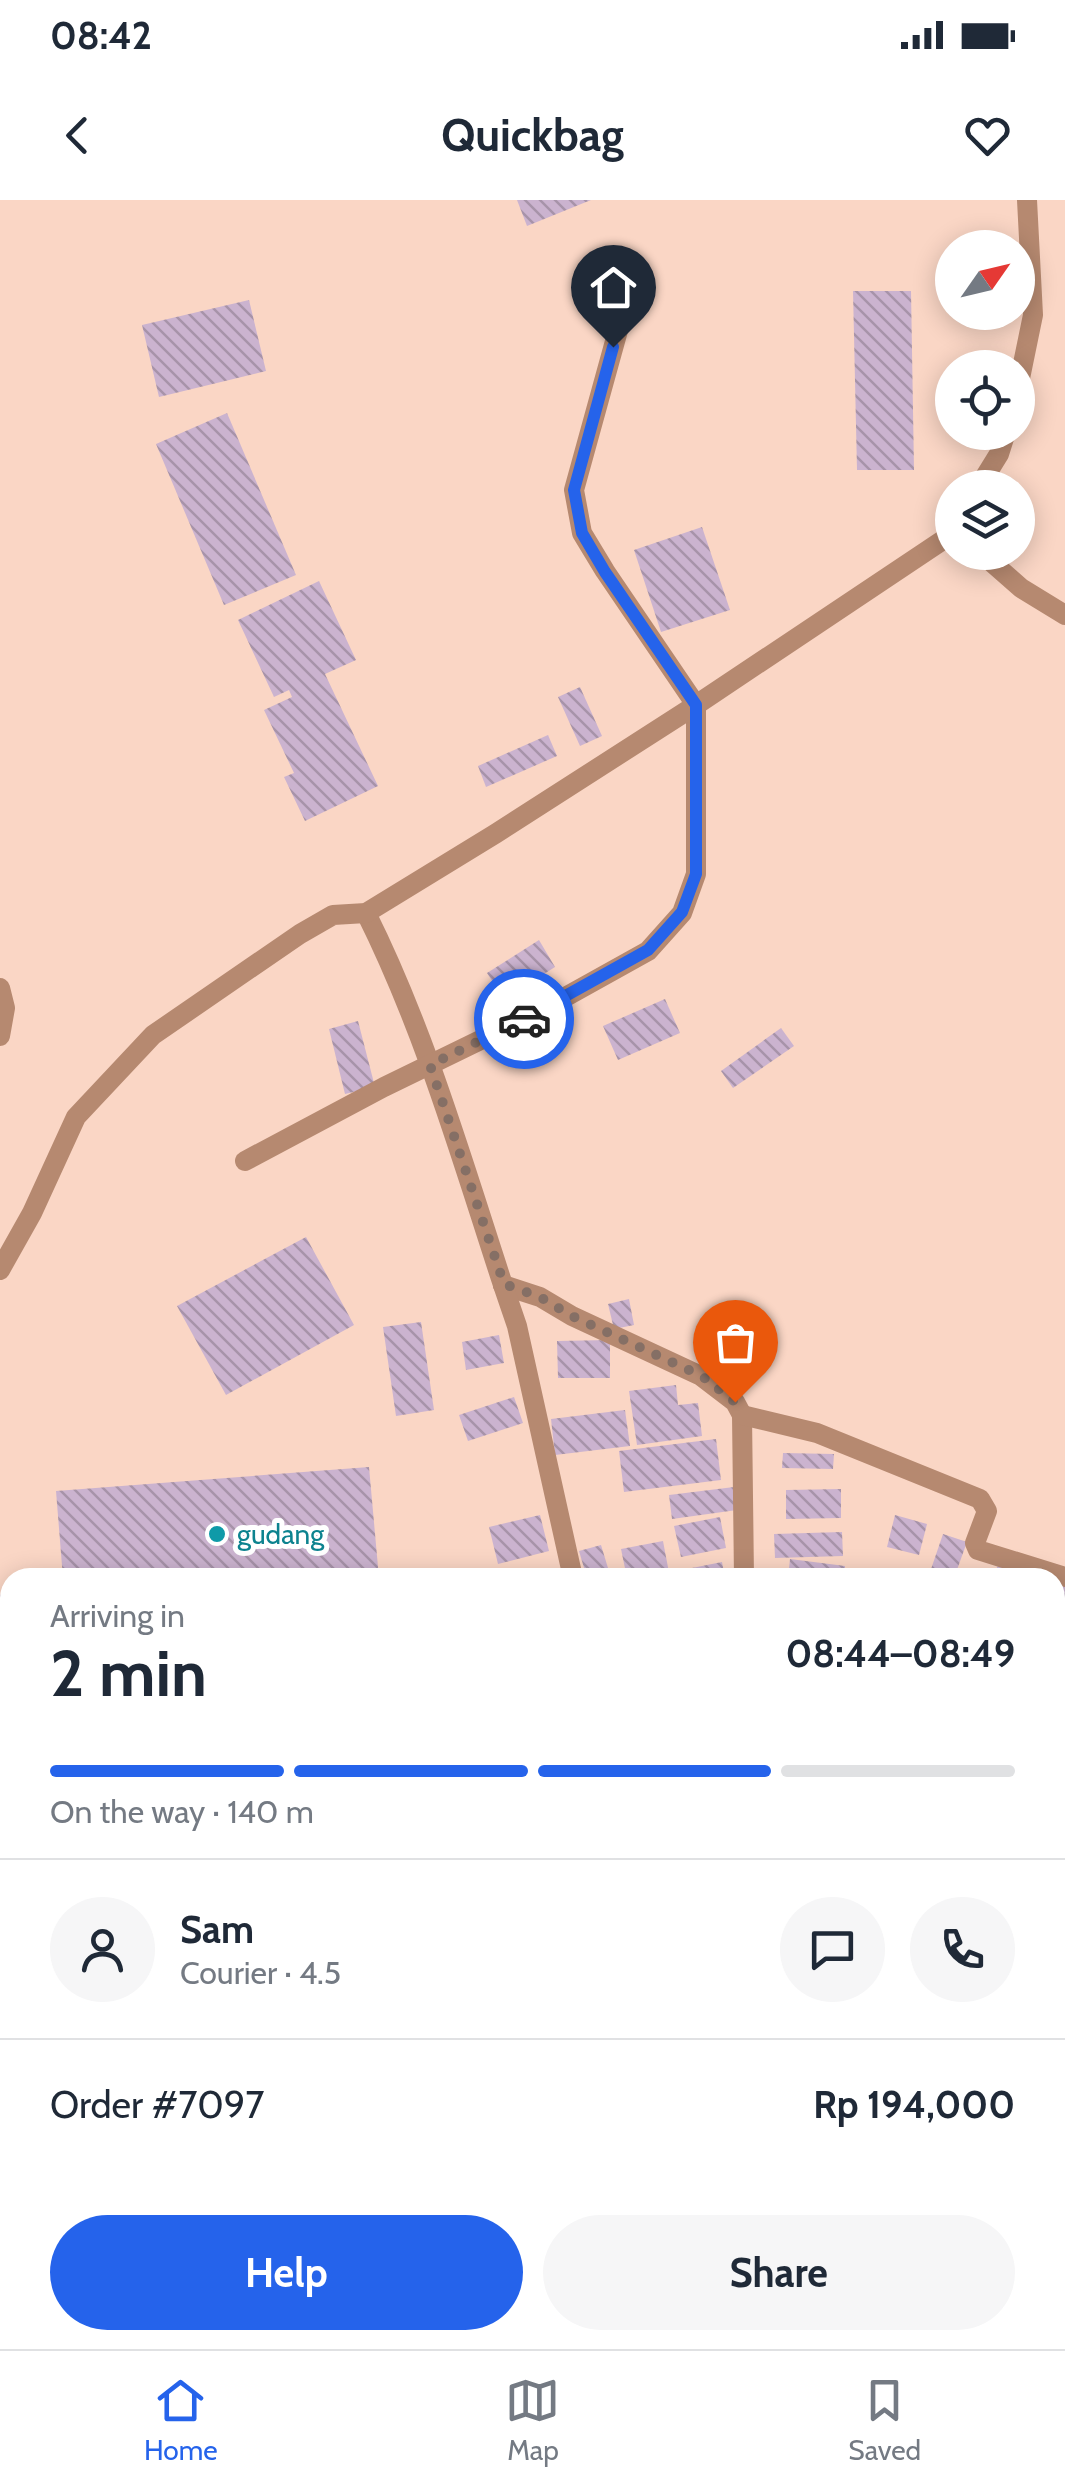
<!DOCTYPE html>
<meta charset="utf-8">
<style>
:root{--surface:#fff;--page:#f6f6f7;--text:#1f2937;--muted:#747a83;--line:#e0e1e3;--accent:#2563eb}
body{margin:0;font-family:Cabin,sans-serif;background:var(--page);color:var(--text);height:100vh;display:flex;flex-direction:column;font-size:38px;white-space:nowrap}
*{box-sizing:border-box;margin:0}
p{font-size:32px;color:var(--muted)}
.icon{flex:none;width:55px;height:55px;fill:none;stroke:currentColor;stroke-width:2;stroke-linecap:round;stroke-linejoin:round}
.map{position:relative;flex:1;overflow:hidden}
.side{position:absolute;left:0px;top:1368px;width:1065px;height:782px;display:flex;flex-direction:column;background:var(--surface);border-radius:30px 30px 0 0;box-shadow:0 5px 25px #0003}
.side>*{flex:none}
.needle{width:65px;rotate:56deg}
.fabs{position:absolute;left:935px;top:30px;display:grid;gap:20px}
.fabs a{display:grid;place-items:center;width:100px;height:100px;border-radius:50%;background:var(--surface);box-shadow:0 5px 25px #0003;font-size:50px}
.pin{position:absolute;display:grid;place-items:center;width:85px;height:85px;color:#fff;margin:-102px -42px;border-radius:50% 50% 50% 0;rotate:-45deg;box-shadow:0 0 10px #0007}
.pin .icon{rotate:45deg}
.courier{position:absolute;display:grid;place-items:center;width:100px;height:100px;margin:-50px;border:8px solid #2563eb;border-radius:50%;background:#fff;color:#222;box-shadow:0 2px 12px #0007}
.overview em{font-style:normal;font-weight:700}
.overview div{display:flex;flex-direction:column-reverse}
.overview{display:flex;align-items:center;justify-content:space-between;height:170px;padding:0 50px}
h1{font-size:65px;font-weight:700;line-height:75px}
.bar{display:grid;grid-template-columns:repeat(4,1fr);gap:15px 10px;align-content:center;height:120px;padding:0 50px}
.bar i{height:12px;border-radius:8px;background:var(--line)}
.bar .selected{background:var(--accent)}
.bar p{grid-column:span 4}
.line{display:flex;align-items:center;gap:25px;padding:0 50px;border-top:2px solid var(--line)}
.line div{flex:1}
.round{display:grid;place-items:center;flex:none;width:105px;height:105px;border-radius:52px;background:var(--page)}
.button{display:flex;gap:20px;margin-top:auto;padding:20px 50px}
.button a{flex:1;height:115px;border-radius:60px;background:var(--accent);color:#fff;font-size:40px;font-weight:700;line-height:115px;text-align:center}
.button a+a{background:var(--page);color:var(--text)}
.status{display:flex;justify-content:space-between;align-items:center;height:70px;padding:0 50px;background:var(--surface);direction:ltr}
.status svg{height:28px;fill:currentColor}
header{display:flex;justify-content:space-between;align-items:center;height:130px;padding:0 50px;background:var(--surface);font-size:45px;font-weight:700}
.dock{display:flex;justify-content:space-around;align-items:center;height:140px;border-top:2px solid var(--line);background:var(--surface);font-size:28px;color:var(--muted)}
.dock a{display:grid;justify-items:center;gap:5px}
.dock .selected{color:var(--accent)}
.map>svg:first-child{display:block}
.building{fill:url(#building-back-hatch)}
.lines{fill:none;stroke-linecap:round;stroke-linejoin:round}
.lane{stroke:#b68970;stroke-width:20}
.street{stroke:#b68970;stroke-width:20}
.done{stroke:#856f65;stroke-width:10;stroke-dasharray:0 18}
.route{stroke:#2563eb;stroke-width:12}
.culture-dot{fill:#0f9aa8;stroke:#fff;stroke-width:4}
.labels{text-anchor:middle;stroke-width:10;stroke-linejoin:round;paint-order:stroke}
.culture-label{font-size:28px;fill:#0d838f;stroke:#fff;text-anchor:start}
</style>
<div class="status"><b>08:42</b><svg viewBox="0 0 49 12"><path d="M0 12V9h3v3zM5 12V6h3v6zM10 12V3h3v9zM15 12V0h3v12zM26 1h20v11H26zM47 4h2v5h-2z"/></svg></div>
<header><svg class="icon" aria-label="back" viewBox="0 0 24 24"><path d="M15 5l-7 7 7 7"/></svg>Quickbag<svg class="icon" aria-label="heart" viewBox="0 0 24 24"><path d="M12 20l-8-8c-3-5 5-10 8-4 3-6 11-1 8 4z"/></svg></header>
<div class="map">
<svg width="1065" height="2149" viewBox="0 0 1065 2149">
<defs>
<pattern id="building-back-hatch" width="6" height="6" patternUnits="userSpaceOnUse" patternTransform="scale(2.5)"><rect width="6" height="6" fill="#cbb3cf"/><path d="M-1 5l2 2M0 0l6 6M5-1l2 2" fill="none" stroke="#a793a9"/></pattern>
</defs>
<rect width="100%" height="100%" fill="#fad6c5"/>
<g class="building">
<path d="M517,0H591L527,26Z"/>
<path d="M853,91H911L914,270H857Z"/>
<path d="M249,100L266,171L159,197L142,125Z"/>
<path d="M227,213L296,375L224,405L156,244Z"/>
<path d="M702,327L730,410L661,432L634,350Z"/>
<path d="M319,381L356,460L325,474L378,586L305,621L284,577L294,573L264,510L292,497L289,490L274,497L238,420Z"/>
<path d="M580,487L602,536L580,546L558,497Z"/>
<path d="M548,535L557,556L486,587L478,566Z"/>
<path d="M539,740L555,767L504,799L487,773Z"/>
<path d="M665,799L680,833L618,860L603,826Z"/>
<path d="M358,821L375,887L345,894L329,829Z"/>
<path d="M781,828L794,846L733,888L721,871Z"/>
<path d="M306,1037L354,1125L226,1195L177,1106Z"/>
<path d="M629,1099L634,1125L614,1129L608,1104Z"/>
<path d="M421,1122L434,1210L396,1216L383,1127Z"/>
<path d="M499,1135L504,1163L466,1170L462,1142Z"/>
<path d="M610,1140V1178H558L557,1141Z"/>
<path d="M676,1185L678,1205L698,1203L702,1236L637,1245L629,1191Z"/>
<path d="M514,1197L523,1223L468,1241L459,1215Z"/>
<path d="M625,1210L630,1246L555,1255L551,1219Z"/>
<path d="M716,1239L721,1280L624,1292L619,1251Z"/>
<path d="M783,1253L834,1254L833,1269L782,1268Z"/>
<path d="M369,1267L379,1378H63L56,1291Z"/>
<path d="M734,1287L737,1310L672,1319L669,1295Z"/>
<path d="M841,1289V1318L786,1319V1290Z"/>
<path d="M540,1315L549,1351L498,1364L489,1327Z"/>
<path d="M895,1315L927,1324L919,1355L887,1347Z"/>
<path d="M720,1317L726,1348L681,1357L674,1326Z"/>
<path d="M842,1332L843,1356L775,1358L774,1334Z"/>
<path d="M943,1334L967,1342L954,1378H928Z"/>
<path d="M663,1341L670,1378H627L621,1349Z"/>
<path d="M601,1345L611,1378H587L579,1351Z"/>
<path d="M790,1359L845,1366L844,1378H788Z"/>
<path d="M1001,1359L1029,1372L1027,1378H992Z"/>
<path d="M722,1362L725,1378H694L692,1368Z"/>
<path d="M1055,1381L1065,1385V1420L1055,1416Z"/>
<path d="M0,1394L10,1413V1475L0,1480Z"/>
<path d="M1055,1434L1065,1438V1465L1059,1480L1055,1478Z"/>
<path d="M1063,1506H1065V1547L1057,1546Z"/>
<path d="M0,1659L10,1660V1765L0,1763Z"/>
<path d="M0,1784L10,1786V1894L0,1892Z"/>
<path d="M314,2140H496L495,2149H314Z"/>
</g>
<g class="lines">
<g class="lane">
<path d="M1018,188L1033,115L1027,0"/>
<path d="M978,288L999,254L1006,232"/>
<path d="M980,352L1021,388L1065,415"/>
<path d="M366,713C425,831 462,960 503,1085"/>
<path d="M0,788L5,808L0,836"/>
<path d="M245,961L384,887L542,810L648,751L682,713L696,674V505L605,371L582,333L574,290L633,76"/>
<path d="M0,1070L32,1013L76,917L153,835L300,734L333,715L366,713L495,634L696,505L952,334"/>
<path d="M270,2149V2140"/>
</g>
<g class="street">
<path d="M503,1085L540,1097L572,1116L701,1176L735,1202L742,1215L744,1378"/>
<path d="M503,1085L517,1126L573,1378"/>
<path d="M742,1215L817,1233L980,1299L987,1311L975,1343L978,1350L1065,1377"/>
<path d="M1055,1489L1065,1493"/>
<path d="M1055,1693L1065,1697"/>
</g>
</g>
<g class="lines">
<path class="done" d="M524,819L430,865L504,1084L540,1097L572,1116L702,1176L735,1202"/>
<path class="route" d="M524,819L648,750L682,712L696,674V505L605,372L582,333L574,290L613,147"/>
</g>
<circle class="culture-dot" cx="217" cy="1334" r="10"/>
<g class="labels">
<g class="culture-label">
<text x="237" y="1344">gudang</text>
</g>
</g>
</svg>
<div class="fabs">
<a><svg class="needle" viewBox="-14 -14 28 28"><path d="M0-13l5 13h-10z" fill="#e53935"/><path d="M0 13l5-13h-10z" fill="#747a83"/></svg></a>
<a><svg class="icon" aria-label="locate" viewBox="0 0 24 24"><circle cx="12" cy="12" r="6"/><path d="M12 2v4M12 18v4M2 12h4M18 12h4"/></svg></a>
<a><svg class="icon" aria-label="layers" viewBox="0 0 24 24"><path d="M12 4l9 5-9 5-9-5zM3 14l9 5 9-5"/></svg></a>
</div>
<div class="pin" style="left:735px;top:1202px;background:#ea580c"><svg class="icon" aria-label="bag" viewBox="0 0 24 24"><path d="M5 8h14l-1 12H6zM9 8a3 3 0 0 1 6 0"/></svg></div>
<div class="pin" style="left:613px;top:147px;background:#1f2937"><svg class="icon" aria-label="home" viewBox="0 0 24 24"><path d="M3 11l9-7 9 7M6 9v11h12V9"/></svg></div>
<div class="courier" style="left:524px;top:819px"><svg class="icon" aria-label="car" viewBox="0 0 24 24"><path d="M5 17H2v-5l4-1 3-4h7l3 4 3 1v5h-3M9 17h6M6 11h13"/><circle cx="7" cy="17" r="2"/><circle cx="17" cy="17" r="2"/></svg></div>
<section class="side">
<div class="overview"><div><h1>2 min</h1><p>Arriving in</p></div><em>08:44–08:49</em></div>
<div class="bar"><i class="selected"></i><i class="selected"></i><i class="selected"></i><i></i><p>On the way · 140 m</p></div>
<div class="line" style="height:180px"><a class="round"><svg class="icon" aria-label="person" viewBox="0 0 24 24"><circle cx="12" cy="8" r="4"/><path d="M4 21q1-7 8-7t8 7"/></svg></a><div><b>Sam</b><p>Courier · 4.5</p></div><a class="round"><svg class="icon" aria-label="chat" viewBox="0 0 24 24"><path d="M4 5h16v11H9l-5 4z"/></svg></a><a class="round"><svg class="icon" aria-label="phone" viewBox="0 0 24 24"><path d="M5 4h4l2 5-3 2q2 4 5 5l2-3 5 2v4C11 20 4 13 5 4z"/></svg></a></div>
<div class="line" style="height:130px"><div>Order #7097</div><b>Rp 194,000</b></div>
<div class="button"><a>Help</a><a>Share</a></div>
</section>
</div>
<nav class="dock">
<a class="selected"><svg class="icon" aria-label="home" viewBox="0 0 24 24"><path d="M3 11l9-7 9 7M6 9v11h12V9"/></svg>Home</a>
<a><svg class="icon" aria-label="map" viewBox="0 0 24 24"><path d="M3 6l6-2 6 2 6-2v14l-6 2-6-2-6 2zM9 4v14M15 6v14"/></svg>Map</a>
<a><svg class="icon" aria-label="saved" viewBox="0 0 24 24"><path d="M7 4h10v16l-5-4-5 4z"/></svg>Saved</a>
</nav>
